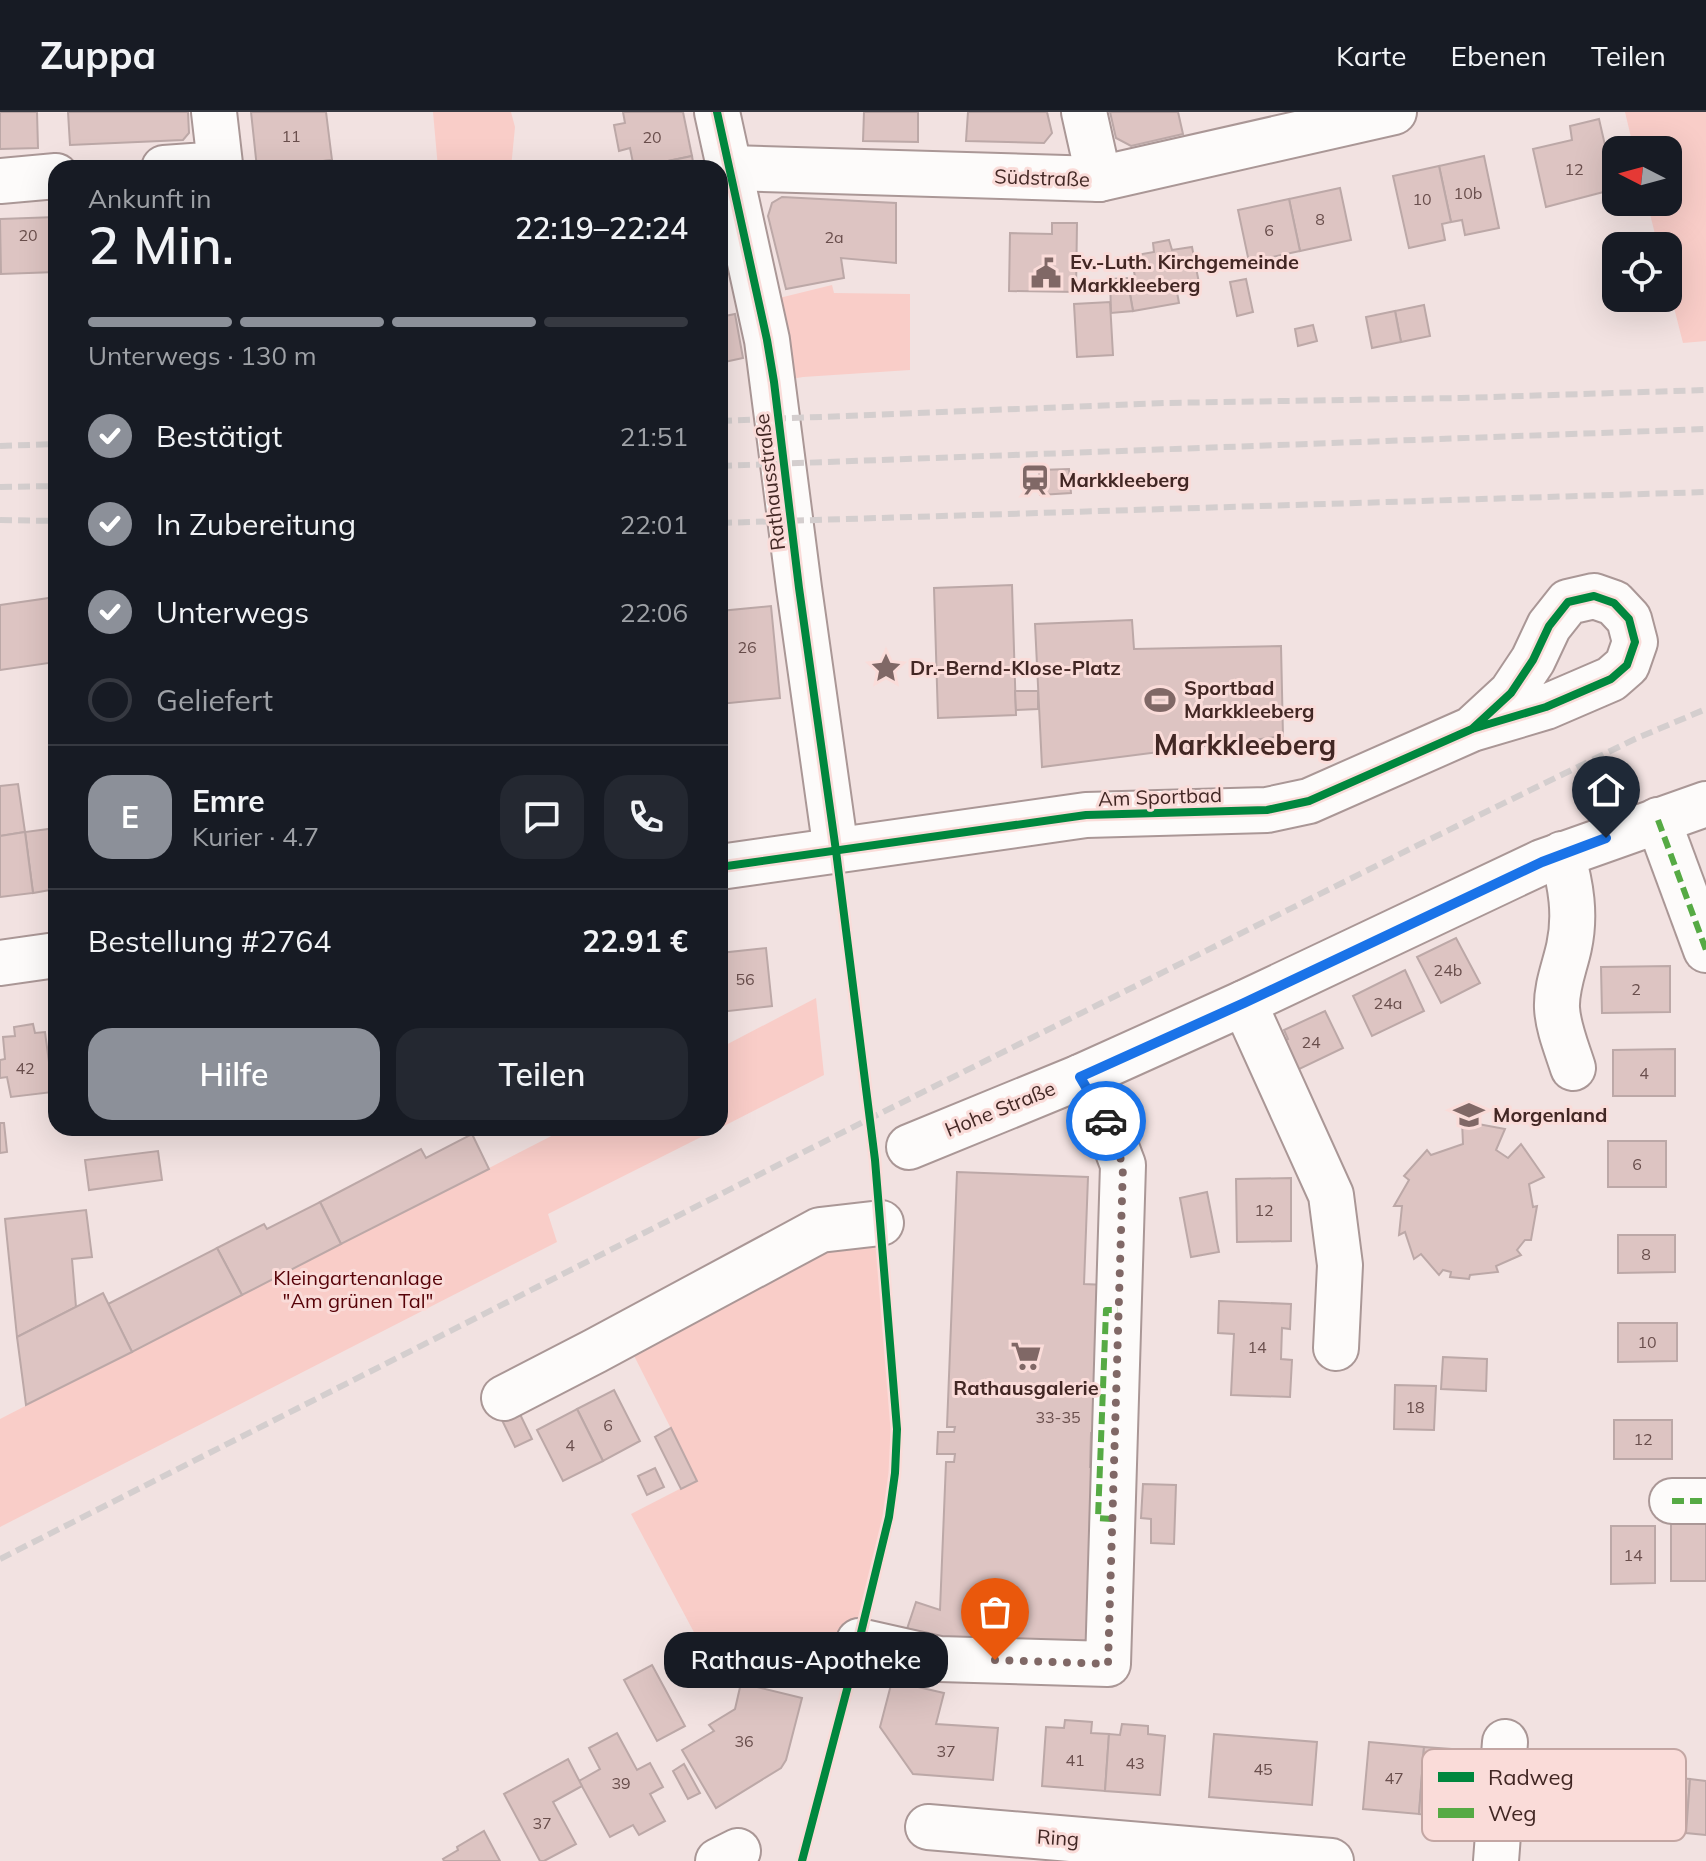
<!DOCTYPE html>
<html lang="de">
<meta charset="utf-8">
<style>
:root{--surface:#171b24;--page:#242831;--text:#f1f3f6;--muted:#9ea1a6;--line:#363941;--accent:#8c9099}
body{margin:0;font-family:Mulish,sans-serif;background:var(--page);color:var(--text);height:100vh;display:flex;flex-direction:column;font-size:30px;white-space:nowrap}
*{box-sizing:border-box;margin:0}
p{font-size:26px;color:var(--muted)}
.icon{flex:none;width:44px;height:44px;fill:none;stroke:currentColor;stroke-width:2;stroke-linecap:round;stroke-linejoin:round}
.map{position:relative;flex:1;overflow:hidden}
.sheet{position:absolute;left:48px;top:48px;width:680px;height:976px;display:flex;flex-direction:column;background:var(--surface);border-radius:24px;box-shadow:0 8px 32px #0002}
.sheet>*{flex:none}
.needle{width:52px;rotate:276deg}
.buttons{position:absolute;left:1602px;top:24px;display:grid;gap:16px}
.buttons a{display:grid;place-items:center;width:80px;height:80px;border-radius:16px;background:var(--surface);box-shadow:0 8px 32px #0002;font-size:40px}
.pin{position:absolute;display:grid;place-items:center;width:68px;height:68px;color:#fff;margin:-82px -34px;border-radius:50% 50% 50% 0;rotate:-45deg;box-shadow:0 0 8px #0007}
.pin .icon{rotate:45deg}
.courier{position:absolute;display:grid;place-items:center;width:80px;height:80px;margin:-40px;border:6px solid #1a73e8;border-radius:50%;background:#fff;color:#222;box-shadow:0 2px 10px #0007}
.bubble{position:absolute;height:56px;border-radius:24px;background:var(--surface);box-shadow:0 8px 32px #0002;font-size:26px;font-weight:600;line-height:56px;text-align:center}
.headline em{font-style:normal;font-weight:600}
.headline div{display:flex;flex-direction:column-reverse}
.headline{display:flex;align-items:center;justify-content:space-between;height:136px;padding:0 40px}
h1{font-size:52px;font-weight:600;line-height:60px}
.bar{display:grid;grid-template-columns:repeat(4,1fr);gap:12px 8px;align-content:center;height:96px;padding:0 40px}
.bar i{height:10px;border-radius:6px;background:var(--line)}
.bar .active{background:var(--accent)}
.bar p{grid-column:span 4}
.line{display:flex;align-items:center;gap:20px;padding:0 40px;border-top:2px solid var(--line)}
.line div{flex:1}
.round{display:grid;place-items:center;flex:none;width:84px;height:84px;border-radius:24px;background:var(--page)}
ol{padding:0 40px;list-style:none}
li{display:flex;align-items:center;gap:24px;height:88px}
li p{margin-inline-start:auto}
li .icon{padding:8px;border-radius:50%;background:var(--accent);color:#fff;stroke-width:4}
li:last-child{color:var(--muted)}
li i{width:44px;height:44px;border:4px solid var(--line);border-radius:50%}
.cta{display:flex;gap:16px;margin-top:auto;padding:16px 40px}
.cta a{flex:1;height:92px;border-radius:24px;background:var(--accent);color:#fff;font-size:32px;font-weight:600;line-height:92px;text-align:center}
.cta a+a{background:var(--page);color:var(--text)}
header{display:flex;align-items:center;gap:48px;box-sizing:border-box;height:112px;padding:0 40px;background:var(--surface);border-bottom:2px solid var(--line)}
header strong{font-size:38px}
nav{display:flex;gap:44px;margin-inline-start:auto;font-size:28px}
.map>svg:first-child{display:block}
.green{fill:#f9cdc8}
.building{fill:#ddc4c2;stroke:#bca8a7;stroke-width:2}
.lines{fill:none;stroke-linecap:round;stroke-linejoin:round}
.minor-casing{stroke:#aa9796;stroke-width:48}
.minor{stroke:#fdfbfa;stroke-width:44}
.rail{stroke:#d4cece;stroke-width:6;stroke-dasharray:12 6;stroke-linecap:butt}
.quiet{stroke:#56aa44;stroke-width:6;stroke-dasharray:12 6;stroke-linecap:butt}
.cycleway-casing{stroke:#fadcd9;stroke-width:13}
.cycleway{stroke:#00873e;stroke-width:8}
.done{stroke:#806866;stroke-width:8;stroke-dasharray:0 14.4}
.route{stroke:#1a73e8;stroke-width:10}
.labels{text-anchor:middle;stroke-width:6;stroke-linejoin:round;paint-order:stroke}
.number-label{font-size:16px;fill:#694e4c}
.street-label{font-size:20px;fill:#422724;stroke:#fadcd9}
.poi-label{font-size:20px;font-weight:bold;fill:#422724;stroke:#fadcd9;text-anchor:start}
.park-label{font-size:20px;fill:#570208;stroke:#fadcd9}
.district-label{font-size:28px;font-weight:bold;fill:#422724;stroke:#fadcd9}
.key{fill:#fadcd9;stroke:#c3a6a3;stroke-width:2}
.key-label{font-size:22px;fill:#422724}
</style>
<header>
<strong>Zuppa</strong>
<nav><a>Karte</a><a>Ebenen</a><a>Teilen</a></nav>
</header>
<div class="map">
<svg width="1706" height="1749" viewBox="0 0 1706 1749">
<rect width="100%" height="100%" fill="#f2e2e1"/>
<g class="green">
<path d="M433,0H511L515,15L511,56H438Z"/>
<path d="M1625,0H1706V229L1683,231L1668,172V134H1658L1647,90H1668V38H1634Z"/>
<path d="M832,173L834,181L910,182V258L803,265L774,270L759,191Z"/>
<path d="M816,886L824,963L720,1016V936Z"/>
<path d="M567,1016H719L548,1102L557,1130L0,1415V1307Z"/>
<path d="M881,1111L897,1317L895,1361L889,1405L847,1577L705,1541L631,1402L697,1368L624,1224Z"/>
</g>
<g class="building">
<path d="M0,0H37L38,36L0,37Z"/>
<path d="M68,0H188L189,21L183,28L70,33Z"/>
<path d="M251,0H326L332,48L257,56Z"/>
<path d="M623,0H683L692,44L634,56L630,36L619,39L614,13L625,11Z"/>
<path d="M864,0H918V30L863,29Z"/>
<path d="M968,0H1047L1052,21L1044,31L966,29Z"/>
<path d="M1110,0H1178L1183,22L1131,34L1116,26Z"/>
<path d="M1599,7L1615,77L1546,95L1533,37L1572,28L1570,14Z"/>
<path d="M692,44L694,56H635Z"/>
<path d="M1484,44L1499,116L1465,123L1462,108L1451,110L1439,54Z"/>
<path d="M332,48V56H261Z"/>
<path d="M1439,54L1451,110L1442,112L1445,128L1409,136L1393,64Z"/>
<path d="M1340,76L1351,128L1300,139L1289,87Z"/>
<path d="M782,85L896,91V151L841,146L844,166L786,177L768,104L772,91Z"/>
<path d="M1289,87L1300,139L1249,150L1238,98Z"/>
<path d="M56,105V160L1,162L0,107Z"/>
<path d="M1052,111H1077L1076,180L1009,179L1010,121L1052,122Z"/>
<path d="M1169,128L1172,138L1192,135L1199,171L1176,175L1179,191L1133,199L1129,176L1137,175L1131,144L1154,140L1153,131Z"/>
<path d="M1127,166L1133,199L1111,201L1110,167Z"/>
<path d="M1246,167L1253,200L1237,204L1230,170Z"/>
<path d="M1110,190L1113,243L1077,245L1074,192Z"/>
<path d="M1424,193L1430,224L1401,230L1395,199Z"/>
<path d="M1395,199L1401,230L1372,236L1366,205Z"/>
<path d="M735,202L743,246L720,251V205Z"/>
<path d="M1313,213L1317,229L1298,234L1295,217Z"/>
<path d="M1069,357L1071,381L1040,383L1039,358Z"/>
<path d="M1012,473L1016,603L938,606L934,476Z"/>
<path d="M56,485V550L0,558V493Z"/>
<path d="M771,494L780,586L720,592V499Z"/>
<path d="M1132,508L1134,537L1281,534L1283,624L1042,655L1035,512Z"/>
<path d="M1015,579H1038V597L1016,598Z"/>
<path d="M18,672L25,720L0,724V674Z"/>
<path d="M56,716V777L33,781L25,720Z"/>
<path d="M25,720L33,781L0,785V724Z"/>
<path d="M1456,826L1480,871L1441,891L1417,845Z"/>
<path d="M766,836L772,894L720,900V841Z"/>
<path d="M1670,854V900L1602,901L1601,855Z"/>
<path d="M1405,858L1424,899L1372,924L1353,884Z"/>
<path d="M1325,899L1343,936L1291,961L1277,932L1288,927L1284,918Z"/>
<path d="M33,912L35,921L45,920L53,980L11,985L7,965L0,966V948L5,947L3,925L15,924L14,915Z"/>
<path d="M1675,937V984H1613V938Z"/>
<path d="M1462,1009L1505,1017L1496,1038L1508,1046L1521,1032L1544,1065L1529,1072L1533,1095L1537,1094L1531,1128H1525L1517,1138L1521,1143L1496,1154L1498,1160L1470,1163L1469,1167L1450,1165L1451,1160L1443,1158L1439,1163L1421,1142L1414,1147L1405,1120L1399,1123L1402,1094H1394L1409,1068L1404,1064L1427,1038L1431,1043L1463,1032Z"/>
<path d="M0,1011H4L7,1040L0,1041Z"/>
<path d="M472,1022L489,1057L341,1132L320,1090L421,1037L426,1046Z"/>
<rect x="1608" y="1029" width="58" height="46"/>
<path d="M158,1039L162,1068L89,1078L85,1048Z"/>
<path d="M957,1060L1088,1065L1084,1172L1106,1173L1100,1322L1091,1321L1090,1355H1097L1090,1538L941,1532L906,1520L916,1490L940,1498L946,1350H954L955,1342H937L938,1320H954L955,1315H947Z"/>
<path d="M1291,1066V1129L1237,1130L1236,1067Z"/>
<path d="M1207,1080L1219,1140L1191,1145L1180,1086Z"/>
<path d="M320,1090L341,1132L242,1183L217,1136L264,1112L267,1117Z"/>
<path d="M86,1098L92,1145L72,1147L76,1195L17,1225L5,1107Z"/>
<path d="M1618,1123H1675V1160L1618,1161Z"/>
<path d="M217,1136L242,1183L132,1240L108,1192Z"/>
<path d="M103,1181L132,1240L26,1293L17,1225Z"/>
<path d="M1219,1189L1291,1192L1290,1217L1282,1216L1281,1247L1292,1248L1290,1285L1231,1283L1234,1222L1218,1221Z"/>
<path d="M1618,1211H1677V1249L1618,1250Z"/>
<path d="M1443,1245L1487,1247L1486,1279L1441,1277Z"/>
<path d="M1395,1273L1436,1274L1434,1318L1394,1317Z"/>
<path d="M614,1278L640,1329L603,1349L577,1297Z"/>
<path d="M517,1296L532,1327L515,1335L500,1304Z"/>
<path d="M577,1297L603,1349L563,1369L537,1318Z"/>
<rect x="1614" y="1308" width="58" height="39"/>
<path d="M671,1316L697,1369L681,1377L655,1325Z"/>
<path d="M655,1356L664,1375L647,1383L638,1364Z"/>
<path d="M1143,1372L1176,1373L1174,1432L1151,1431V1407L1141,1406Z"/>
<path d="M1671,1411L1706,1412V1469H1671Z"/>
<path d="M1611,1414H1655V1471L1611,1472Z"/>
<path d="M652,1553L685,1614L657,1629L624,1568Z"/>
<path d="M892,1569L944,1581L936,1612L998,1616L993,1668L913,1662L880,1615Z"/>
<path d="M741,1571L802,1586L786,1648L781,1656L716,1696L682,1638L714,1619L709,1613L735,1597Z"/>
<path d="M1065,1608L1092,1610L1091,1621L1109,1622L1105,1679L1042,1674L1046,1615L1064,1616Z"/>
<path d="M1122,1612L1148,1614V1622L1165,1624L1160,1683L1105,1679L1109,1622L1120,1623Z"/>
<path d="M617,1621L637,1658L650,1651L663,1675L650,1682L665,1709L639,1723L633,1713L610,1725L579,1669L600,1657L589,1636Z"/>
<path d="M1214,1622L1317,1630L1312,1693L1209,1685Z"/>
<path d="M1369,1630L1424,1635L1419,1702L1363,1697Z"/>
<path d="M1424,1635L1479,1639L1474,1706L1419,1702Z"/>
<path d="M568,1647L582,1674L553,1690L576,1732L544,1749H540L504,1682Z"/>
<path d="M684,1652L700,1681L688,1687L673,1659Z"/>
<path d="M1605,1661L1690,1667L1686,1721L1601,1715Z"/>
<path d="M1690,1667L1706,1669V1723L1686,1721Z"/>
<path d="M484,1719L500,1749H444L443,1747L458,1738L457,1735Z"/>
</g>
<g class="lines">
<g class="minor-casing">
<g id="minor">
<path d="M717,0L767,228L799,476L836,739"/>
<path d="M1084,0L1099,67"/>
<path d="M164,56L220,52L214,0"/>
<path d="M730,56L1099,67L1394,0"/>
<path d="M0,69L56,64"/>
<path d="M1658,708L1706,838"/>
<path d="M1562,742C1571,773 1576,803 1569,835C1565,854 1556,875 1557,896C1558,916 1567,937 1573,956"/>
<path d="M720,755L1086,703L1267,698L1309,689L1472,617L1546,595L1611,567L1627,553L1635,530L1629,507L1614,491L1594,484L1568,490L1549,514L1533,548L1511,581L1472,617"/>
<path d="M0,851L56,843"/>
<path d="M1244,891L1331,1083L1340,1153L1336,1236"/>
<path d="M909,1035L1080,965L1244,891L1542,750L1706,692"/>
<path d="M504,1286L595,1239L820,1118L881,1111"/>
<path d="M1672,1389H1706"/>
<path d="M859,1529L939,1547L1108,1552L1123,1053L1106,1008L1080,965"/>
<path d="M928,1715L1331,1749"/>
<path d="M718,1749L738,1739"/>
<path d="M1496,1749L1505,1630"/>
</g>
</g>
<use href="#minor" class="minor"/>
<g class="rail">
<path d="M720,309L1165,291L1461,286L1706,278"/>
<path d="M0,334L56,332"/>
<path d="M720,354L1706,317"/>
<path d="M0,375L56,374"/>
<path d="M0,408L56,409"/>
<path d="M720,411L1706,380"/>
<path d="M0,1447L869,1007L1412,736L1635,627L1706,597"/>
</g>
<g class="quiet">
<path d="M1658,708L1706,838"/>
<path d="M1672,1389H1706"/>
<path d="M1112,1407L1098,1406L1106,1198H1118"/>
</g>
<g class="cycleway-casing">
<g id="cycleway">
<path d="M717,0L767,228L774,270L799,476L836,739L875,1048L897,1317L895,1361L889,1405L850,1566L802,1749"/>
<path d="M720,755L1086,703L1267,698L1309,689L1472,617L1546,595L1611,567L1627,553L1635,530L1629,507L1614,491L1594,484L1568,490L1549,514L1533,548L1511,581L1472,617"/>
</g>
</g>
<use href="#cycleway" class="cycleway"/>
</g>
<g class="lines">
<path class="done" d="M995,1548L1108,1552L1123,1053L1106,1009"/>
<path class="route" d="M1106,1009L1080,965L1244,891L1542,750L1606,726"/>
</g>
<defs>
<g id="civic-bare" transform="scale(2.4)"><path d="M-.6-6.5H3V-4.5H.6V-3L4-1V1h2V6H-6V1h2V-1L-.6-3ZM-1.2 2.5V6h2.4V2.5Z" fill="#806866" stroke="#fadcd9" stroke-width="2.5" paint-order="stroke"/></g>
<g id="station-bare" transform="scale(2.4)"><path d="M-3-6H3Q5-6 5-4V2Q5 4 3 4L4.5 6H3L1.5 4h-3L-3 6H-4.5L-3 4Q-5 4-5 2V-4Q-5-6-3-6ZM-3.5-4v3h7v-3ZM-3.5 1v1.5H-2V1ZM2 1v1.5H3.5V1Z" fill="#806866" stroke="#fadcd9" stroke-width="2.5" paint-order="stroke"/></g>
<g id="sight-bare" transform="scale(2.4)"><path d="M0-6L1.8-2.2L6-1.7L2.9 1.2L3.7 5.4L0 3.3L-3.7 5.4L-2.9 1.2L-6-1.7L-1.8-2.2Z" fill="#806866" stroke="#fadcd9" stroke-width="2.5" paint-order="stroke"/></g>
<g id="stadium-bare" transform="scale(2.4)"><path d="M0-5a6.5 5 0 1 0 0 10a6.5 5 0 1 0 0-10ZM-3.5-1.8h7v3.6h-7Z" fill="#806866" stroke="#fadcd9" stroke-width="2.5" paint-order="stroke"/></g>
<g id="school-bare" transform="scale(2.4)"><path d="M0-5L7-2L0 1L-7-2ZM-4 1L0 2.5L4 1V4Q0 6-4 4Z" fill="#806866" stroke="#fadcd9" stroke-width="2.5" paint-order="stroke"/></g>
<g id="supermarket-bare" transform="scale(2.4)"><path d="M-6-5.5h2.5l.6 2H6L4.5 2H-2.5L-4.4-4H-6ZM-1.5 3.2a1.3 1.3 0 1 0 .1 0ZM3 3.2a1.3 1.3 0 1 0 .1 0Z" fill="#806866" stroke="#fadcd9" stroke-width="2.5" paint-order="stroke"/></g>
</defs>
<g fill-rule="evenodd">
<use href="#civic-bare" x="1046" y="161"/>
<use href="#station-bare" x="1035" y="368"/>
<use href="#sight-bare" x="886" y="556"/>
<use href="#stadium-bare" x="1160" y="588"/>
<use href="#school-bare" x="1469" y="1003"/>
<use href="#supermarket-bare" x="1026" y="1244"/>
</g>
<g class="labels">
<g class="number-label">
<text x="291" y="30">11</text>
<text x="652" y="31">20</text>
<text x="1574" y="63">12</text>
<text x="1468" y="87">10b</text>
<text x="1422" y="93">10</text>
<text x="1320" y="113">8</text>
<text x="1269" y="124">6</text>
<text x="28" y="129">20</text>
<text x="834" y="131">2a</text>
<text x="747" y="541">26</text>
<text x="1448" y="864">24b</text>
<text x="745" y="873">56</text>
<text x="1636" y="883">2</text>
<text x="1388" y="897">24a</text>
<text x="1311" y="936">24</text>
<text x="25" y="962">42</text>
<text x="1644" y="967">4</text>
<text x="1637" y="1058">6</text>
<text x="1264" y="1104">12</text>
<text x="1646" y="1148">8</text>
<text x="1647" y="1236">10</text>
<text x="1257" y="1241">14</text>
<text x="1415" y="1301">18</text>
<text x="1058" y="1311">33-35</text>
<text x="608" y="1319">6</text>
<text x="1643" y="1333">12</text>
<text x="570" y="1339">4</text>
<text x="1633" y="1449">14</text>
<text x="744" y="1635">36</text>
<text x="946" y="1645">37</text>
<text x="1075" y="1654">41</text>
<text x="1135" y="1657">43</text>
<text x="1263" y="1663">45</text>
<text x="1394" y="1672">47</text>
<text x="621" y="1677">39</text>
<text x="542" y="1717">37</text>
</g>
<g class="street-label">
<text transform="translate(1042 66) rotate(2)" y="7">Südstraße</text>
<text transform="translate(770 370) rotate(-97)" y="7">Rathausstraße</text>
<text transform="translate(1160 685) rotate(-2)" y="7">Am Sportbad</text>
<text transform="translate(1000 997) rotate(-22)" y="7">Hohe Straße</text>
<text transform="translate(1058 1726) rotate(4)" y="7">Ring</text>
</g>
<g class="poi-label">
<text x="1070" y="157">Ev.-Luth. Kirchgemeinde<tspan x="1070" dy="23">Markkleeberg</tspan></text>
<text x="1059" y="375">Markkleeberg</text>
<text x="910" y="563">Dr.-Bernd-Klose-Platz</text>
<text x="1184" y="583">Sportbad<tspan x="1184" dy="23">Markkleeberg</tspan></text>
<text x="1493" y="1010">Morgenland</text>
<text x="1026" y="1283" text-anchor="middle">Rathausgalerie</text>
</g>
<g class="park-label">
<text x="358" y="1173">Kleingartenanlage<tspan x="358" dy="23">"Am grünen Tal"</tspan></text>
</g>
<g class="district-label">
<text x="1245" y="643">Markkleeberg</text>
</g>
</g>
<rect x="1422" y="1637" width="264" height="92" rx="12" class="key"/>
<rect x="1438" y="1660" width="36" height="10" fill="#00873e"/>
<rect x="1438" y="1696" width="36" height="10" fill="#56aa44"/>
<g class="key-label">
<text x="1488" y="1673">Radweg</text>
<text x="1488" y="1709">Weg</text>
</g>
</svg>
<div class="buttons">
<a><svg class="needle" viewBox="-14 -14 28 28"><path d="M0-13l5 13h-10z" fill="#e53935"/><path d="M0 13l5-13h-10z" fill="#9ea1a6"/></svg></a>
<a><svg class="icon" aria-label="locate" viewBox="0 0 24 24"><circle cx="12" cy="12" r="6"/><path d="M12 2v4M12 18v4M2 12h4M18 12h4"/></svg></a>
</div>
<div class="pin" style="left:995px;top:1548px;background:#ea580c"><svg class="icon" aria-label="bag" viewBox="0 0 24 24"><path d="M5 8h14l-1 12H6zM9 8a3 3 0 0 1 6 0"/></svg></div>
<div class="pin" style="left:1606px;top:726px;background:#1f2937"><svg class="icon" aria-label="home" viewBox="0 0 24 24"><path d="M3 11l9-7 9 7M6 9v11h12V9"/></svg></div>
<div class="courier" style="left:1106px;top:1009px"><svg class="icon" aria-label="car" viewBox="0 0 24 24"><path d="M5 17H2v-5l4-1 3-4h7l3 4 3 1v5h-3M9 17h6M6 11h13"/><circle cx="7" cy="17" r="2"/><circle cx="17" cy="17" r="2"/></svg></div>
<div class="bubble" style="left:664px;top:1520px;width:284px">Rathaus-Apotheke</div>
<section class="sheet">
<div class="headline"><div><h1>2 Min.</h1><p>Ankunft in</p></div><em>22:19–22:24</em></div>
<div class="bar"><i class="active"></i><i class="active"></i><i class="active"></i><i></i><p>Unterwegs · 130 m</p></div>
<ol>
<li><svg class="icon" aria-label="check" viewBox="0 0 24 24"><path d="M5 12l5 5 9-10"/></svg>Bestätigt<p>21:51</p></li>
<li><svg class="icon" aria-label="check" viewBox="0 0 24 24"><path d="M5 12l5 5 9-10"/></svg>In Zubereitung<p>22:01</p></li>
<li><svg class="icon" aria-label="check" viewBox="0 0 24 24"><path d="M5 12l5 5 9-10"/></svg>Unterwegs<p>22:06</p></li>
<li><i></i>Geliefert</li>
</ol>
<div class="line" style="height:144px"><b class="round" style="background:var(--accent);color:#fff">E</b><div><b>Emre</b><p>Kurier · 4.7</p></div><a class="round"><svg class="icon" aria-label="chat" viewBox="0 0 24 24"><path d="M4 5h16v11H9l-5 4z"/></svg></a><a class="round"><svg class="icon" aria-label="phone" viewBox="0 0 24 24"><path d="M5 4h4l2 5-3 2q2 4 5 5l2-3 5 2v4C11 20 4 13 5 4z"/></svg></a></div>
<div class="line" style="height:104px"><div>Bestellung #2764</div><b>22.91 €</b></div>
<div class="cta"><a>Hilfe</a><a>Teilen</a></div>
</section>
</div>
